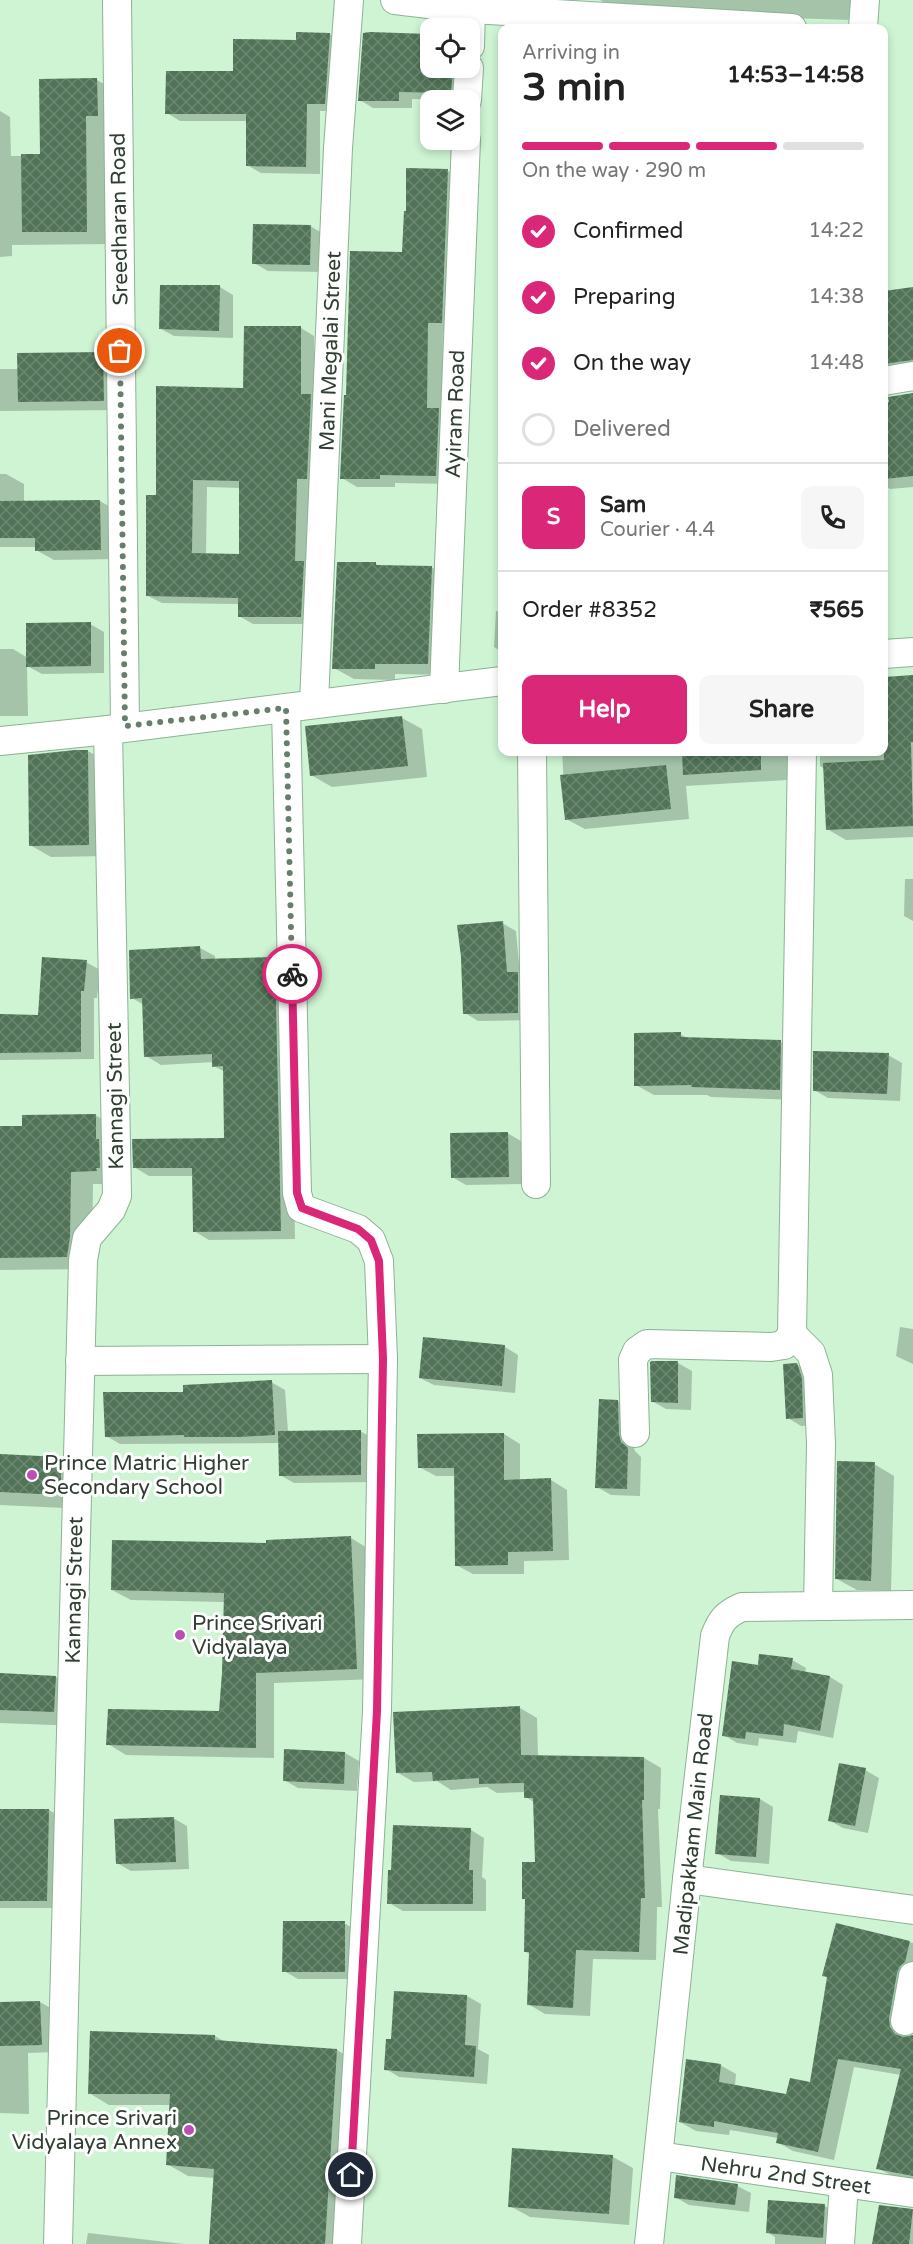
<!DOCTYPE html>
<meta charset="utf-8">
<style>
:root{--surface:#fff;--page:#f6f6f6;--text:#222;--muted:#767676;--line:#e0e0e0;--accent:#db2777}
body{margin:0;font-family:"Varela Round",sans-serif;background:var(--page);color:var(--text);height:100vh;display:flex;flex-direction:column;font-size:22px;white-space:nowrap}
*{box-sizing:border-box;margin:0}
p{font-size:20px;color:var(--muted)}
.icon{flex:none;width:33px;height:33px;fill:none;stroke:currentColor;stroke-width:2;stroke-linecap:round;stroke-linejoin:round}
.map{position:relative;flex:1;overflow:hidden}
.side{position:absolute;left:498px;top:24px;width:390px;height:732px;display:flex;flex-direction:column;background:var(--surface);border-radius:12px;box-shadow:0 3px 9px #0003}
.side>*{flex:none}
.fabs{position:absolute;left:420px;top:18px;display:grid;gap:12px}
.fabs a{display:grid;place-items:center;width:60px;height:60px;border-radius:12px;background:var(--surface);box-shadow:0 3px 9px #0003;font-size:30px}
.pin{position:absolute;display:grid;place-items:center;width:51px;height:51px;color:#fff;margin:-26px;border:3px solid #fff;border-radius:50%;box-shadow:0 2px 6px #0007}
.courier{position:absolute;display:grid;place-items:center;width:60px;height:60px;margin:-30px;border:4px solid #db2777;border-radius:50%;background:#fff;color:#222;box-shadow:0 2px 8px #0007}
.overview em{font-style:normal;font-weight:700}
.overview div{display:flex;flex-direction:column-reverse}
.overview{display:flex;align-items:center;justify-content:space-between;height:102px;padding:0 24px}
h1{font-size:39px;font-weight:700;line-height:45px}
.bar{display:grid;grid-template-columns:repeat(4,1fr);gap:9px 6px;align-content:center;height:72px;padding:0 24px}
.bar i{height:8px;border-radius:4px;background:var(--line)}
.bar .selected{background:var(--accent)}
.bar p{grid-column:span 4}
.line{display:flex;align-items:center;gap:15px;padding:0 24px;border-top:2px solid var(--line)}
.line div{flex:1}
.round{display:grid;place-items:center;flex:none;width:63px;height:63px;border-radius:12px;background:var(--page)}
ol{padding:0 24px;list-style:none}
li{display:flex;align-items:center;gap:18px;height:66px}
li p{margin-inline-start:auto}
li .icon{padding:6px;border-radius:50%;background:var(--accent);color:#fff;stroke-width:4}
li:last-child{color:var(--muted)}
li i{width:33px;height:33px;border:3px solid var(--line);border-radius:50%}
.primary-button{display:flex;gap:12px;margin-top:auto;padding:12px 24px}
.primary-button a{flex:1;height:69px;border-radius:12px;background:var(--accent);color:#fff;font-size:24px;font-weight:700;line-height:69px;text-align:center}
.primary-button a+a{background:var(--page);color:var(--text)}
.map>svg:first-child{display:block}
.shadow{fill:#0003;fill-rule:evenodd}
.building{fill:url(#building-cross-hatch);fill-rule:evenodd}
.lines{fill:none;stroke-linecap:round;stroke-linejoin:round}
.minor-casing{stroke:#8eb294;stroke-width:30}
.minor{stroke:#fff;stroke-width:28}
.done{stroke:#677e6b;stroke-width:6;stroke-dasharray:0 10.8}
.route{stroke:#db2777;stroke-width:8}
.poi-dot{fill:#b84fb2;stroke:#fff;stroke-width:2}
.labels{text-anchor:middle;stroke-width:6;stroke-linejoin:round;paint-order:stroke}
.street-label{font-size:21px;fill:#303f32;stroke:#fff}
.poi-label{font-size:21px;fill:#303f32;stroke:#fff;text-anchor:start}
</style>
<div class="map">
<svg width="913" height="2244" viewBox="0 0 913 2244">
<defs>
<pattern id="building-cross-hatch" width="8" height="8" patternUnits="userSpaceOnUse" patternTransform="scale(1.5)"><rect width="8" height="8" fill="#517357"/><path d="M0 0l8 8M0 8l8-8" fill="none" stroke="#6d8872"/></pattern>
</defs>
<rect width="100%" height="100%" fill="#cef4d4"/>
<g class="shadow">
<path d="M600,0H852L851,20L788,18L779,13L614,8Z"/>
<path d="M330,34L343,42L338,111H320V174L261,173L247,165L248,121H180L167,113L234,73L297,42Z"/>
<path d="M364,35H430V68H470L464,100L412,99V108H373L360,100Z"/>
<path d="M97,80L120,93L110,244L12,245V256L0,257V111L10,117L11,156H41Z"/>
<path d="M448,171L463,179L457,331H443L442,412L451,484L395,483V487H357L342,478L403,254Z"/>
<path d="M310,226L324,234L323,272L268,271L254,263Z"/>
<path d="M220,287L233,295V338L174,336L161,329Z"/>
<path d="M913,288V372L902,374L885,363L884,292Z"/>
<path d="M301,328L314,336L315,624H253L239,616V604L162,603L148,596L158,497L245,389ZM207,487L241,488L240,555H206Z"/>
<path d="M103,354L121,364L122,410L0,411V369H19L18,355Z"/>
<path d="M913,393V487L890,489L884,485V404H890V398Z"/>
<path d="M0,474H6L24,484V502L100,501L117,511L118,559L54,560L36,550V547H0Z"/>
<path d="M376,564L381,567H431L452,579L448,675L395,674V680L354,679L334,668Z"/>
<path d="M496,611L502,612V652L494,647Z"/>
<path d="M90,624L104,632V673L42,674L27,666L28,716H0V649H13L28,658Z"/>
<path d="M913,676V837L846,840L827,829L825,769L820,766V752H884V678Z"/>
<path d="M402,718L422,729L427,777L332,787L311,775Z"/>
<path d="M88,751L108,763L109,856L51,857L30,845Z"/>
<path d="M562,752H809L804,779L686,786L689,819L585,829L566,819Z"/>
<path d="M905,879H913V921L904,916Z"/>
<path d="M502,923L516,931L520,975L531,1020L478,1021L465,1013Z"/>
<path d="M200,948L215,956V960L275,959L290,968L295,1239L209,1240L194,1231V1176H149L134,1167L226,1139L225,1072L214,1066V1062L161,1065L146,1056L144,1005L132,998Z"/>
<path d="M86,962L100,970L97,998H94V1059L0,1060V1016H40Z"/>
<path d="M680,1034L689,1039L780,1041L798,1052L797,1100L711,1097L707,1095H654L636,1085Z"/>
<path d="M888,1055L902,1063L900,1101L828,1098L814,1090Z"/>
<path d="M95,1115L118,1128L119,1184H93L92,1251L89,1269L0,1270V1128L24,1127Z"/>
<path d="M507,1133L521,1141L522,1184L466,1185L452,1177Z"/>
<path d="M900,1327L913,1329V1364L896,1356Z"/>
<path d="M505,1347L518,1355L515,1393L434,1385L420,1378Z"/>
<path d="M678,1363L692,1371L691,1410L666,1409L652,1401Z"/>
<path d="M796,1364L810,1372L817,1425L801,1426L788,1418Z"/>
<path d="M271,1382L285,1390L288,1432L360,1431L374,1439L375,1482L294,1483L280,1475V1443L120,1444L106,1436L184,1393Z"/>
<path d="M617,1401L631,1409L632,1443L635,1451L641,1457L640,1496L611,1495L597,1487Z"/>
<path d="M504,1434L520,1444V1481L551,1480L567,1490L569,1560L524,1561V1574H473L456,1565V1476H436L419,1467Z"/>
<path d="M0,1456L61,1458L87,1473L86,1509L0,1505Z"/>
<path d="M874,1464L894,1476L891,1591L857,1590L837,1579Z"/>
<path d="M351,1538L369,1549L375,1679L274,1683V1758L126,1755L108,1744L221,1712L225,1602L131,1600L112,1590L267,1545Z"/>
<path d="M792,1660L806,1668L805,1673L830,1677L843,1685L833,1738L798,1731L796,1743L759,1738L758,1746L737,1743L724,1735L759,1666Z"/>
<path d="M0,1675L56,1677L82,1692L80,1726L0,1723Z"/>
<path d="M520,1708L537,1718L538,1756L644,1758L661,1768L660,1809H658L662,1907H657L656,1960L593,1959L590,2016L545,2014L528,2004L531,1955L526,1952L527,1900L523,1899L536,1863L535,1803L526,1797V1792L497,1793L487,1787L451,1790L437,1781L414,1782L398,1773Z"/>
<path d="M286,1750L345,1753L359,1761L357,1791L298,1788L284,1780Z"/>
<path d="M865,1770L879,1778L868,1833L843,1828L829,1820Z"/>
<path d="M760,1799L773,1807L769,1864L731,1861L717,1853Z"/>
<path d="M0,1810H49L63,1818L60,1908H0Z"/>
<path d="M173,1818L187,1826L189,1869L131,1871L117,1863Z"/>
<path d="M471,1830L484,1838L482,1877L486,1880V1911H403L389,1903Z"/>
<path d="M344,1923L358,1931V1979H298L284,1971Z"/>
<path d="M837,1924L913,1943V1981L904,2028L905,2038L913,2043V2182L894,2177L878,2168L901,2075L854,2067L834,2160L793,2151L777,2142L778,2138L730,2130L729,2135L696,2131L680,2122L720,2065L736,2074L735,2086L788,2095L811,2084L828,1978L824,1975Z"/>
<path d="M467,1996L481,2004L478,2049L489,2055L487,2084L399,2077L386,2069L393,2041Z"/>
<path d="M40,2002L54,2010L55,2052L28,2053L29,2114L0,2113V2003Z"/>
<path d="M215,2036L225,2042L337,2050L357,2062L345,2244H220L215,2178L188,2176L167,2164L171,2105H109L89,2093Z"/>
<path d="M514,2149L613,2157L633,2168L629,2225L530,2217L510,2206Z"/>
<path d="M737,2186L751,2193L749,2212L689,2205L675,2197Z"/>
<path d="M825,2206L838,2214L836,2244H775V2237L767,2232Z"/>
<path d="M880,2206L913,2210V2244H873Z"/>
<path d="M88,2233L184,2244H86Z"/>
</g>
<g class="building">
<path d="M296,32L330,33L325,104H307L306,167L246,166V114H165L166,71H233V39L296,40Z"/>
<path d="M370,32L430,34V68H453L451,93L399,92V101H358L363,33Z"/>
<path d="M97,78L98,116H86L87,232H22L21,154H40L39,79Z"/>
<path d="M406,168L448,169L442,323H428L427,408H439L436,476L380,475V479H340L344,395H346L350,251L402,252L404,211H406Z"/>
<path d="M253,224L311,225L310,265L252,264Z"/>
<path d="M160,285H220L219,331L159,329Z"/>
<path d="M913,287V360L884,364V291Z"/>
<path d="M244,326H301V394H311L307,479H297V482L295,561H304L301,617H238V598L146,596V495H156V386L243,388ZM193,480L239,481V554L192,553Z"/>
<path d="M103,352L104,401L18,402L17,353Z"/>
<path d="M913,393V476L884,479V403L889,402L888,397Z"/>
<path d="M100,500L101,550L35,551V538H0V501Z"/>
<path d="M337,562H376V565L432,566L428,664H375V669H332Z"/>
<path d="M91,622V666L26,667V623Z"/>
<path d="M913,675V742H911L913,826L826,830L823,763L884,760V677Z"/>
<path d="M402,716L408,766L310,776L305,726Z"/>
<path d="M75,750H88L89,845L29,846L28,755Z"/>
<path d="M682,752H761V770L683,775Z"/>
<path d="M666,765L671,809L565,820L560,775Z"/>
<path d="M503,921L507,972H518V1013L463,1014L461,957L457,925Z"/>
<path d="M200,946L201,959L275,957L281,1231L193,1232L192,1168H133L132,1139L224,1138L223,1066L212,1067V1054L144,1057L142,998L130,999L129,950Z"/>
<path d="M42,957L87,960L84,991H81V1052L0,1053V1014L38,1015Z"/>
<path d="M681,1032V1037L781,1040L780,1090L691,1087L692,1085L634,1086V1033Z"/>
<path d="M813,1051L889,1053L887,1094L813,1091Z"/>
<path d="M96,1114V1139H99L100,1168H96L97,1171L71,1172L70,1237L67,1257L0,1258V1126H22V1115Z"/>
<path d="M508,1132L509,1177L451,1178L450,1133Z"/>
<path d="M423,1337L505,1345L502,1386L419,1378Z"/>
<path d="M652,1361H678V1403L651,1402L650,1362Z"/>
<path d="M797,1363L802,1378L803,1418L786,1419L783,1364Z"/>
<path d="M272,1380L275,1435L239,1437H184V1435L105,1437L103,1392H183V1385Z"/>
<path d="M599,1399L618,1400L619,1434L621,1442L628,1448L627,1489L595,1488Z"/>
<path d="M361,1430V1475L279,1476L278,1431Z"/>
<path d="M504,1433V1480L551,1478L553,1551L508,1552V1565L455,1566L454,1468H418L417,1434Z"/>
<path d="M0,1454L61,1457V1495L0,1492Z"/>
<path d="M837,1461L875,1462L871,1581L835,1579Z"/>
<path d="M351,1536L357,1669L256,1673V1748L106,1745L108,1709L219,1711L222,1673L224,1593L111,1590L112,1540L266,1543V1540Z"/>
<path d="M759,1654L793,1658L791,1669L830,1676L820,1731L784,1724L783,1736L746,1732L745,1739L722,1736L732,1661L758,1665Z"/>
<path d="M0,1673L56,1676L54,1712L0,1710Z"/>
<path d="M520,1706L521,1755L644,1757V1800H642L645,1898H641L639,1952L576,1950L573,2008L527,2005L529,1952H524L525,1899H522V1862H535L533,1798H524V1783L479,1784V1778L433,1781L432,1772L396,1773L393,1712Z"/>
<path d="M284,1749L345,1752L344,1784L283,1781Z"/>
<path d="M839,1763L866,1768L855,1826L828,1821Z"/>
<path d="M720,1795L760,1798L756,1857L715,1854Z"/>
<path d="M0,1809H49L47,1901H0Z"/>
<path d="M174,1817L176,1862L116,1864L114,1819Z"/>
<path d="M393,1825L471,1828L469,1870H473V1904H387L388,1870H391Z"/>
<path d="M283,1921H345V1972H282Z"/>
<path d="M836,1923L910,1941L905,1962L900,1966L897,1973L889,2019L890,2027L895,2034L903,2037L913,2035V2176L876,2169L901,2069L838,2059L818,2152L776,2143L778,2133L714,2121V2127L679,2122L686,2059L721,2064L719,2082L786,2094L790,2078L810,2082L827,1977L822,1976Z"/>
<path d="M394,1991L467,1995L465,2045L476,2046L474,2077L384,2070L386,2039H391Z"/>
<path d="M40,2001L42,2045L0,2046V2002Z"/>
<path d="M90,2031L215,2035V2040L337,2049L325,2244H209L214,2169L166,2165L170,2094H88Z"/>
<path d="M512,2148L613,2155L609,2214L508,2207Z"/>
<path d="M676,2175L738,2184L735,2205L674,2198Z"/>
<path d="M768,2200L825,2204L823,2238L766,2233Z"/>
<path d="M879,2205L913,2209L909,2244H872Z"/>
</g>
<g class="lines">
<g class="minor-casing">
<g id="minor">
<path d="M117,0L125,726"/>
<path d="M395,0L471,9L792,28"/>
<path d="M863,28L865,0"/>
<path d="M470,46L471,9"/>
<path d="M467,100L469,68"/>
<path d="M884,381L913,376"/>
<path d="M884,654L913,652"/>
<path d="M444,689L466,140"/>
<path d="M314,703L338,148L349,0"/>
<path d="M286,708L297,1193L301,1208L358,1229L371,1240L379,1261L383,1359L377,1711L347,2244"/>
<path d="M0,741L108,730L502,681"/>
<path d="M532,752L536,1184"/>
<path d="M792,1334L811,1353L818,1375L821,1444L818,1606"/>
<path d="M80,1361L383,1359"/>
<path d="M635,1433L633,1360L637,1351L647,1344L771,1347L784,1345L792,1334L802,752"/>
<path d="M687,1879L913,1910"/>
<path d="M905,2021L913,1976"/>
<path d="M659,2156L913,2193"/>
<path d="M58,2244L83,1260L87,1238L111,1210L117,1196L108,730"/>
<path d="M649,2244L687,1879L715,1636C721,1620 726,1614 742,1607L913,1605"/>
<path d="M840,2244L844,2184"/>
</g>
</g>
<use href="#minor" class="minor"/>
</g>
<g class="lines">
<path class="done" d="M120,351L125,726L286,708L292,974"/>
<path class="route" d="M292,974L297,1193L302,1208L358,1229L371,1240L379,1261L383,1359L377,1711L351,2175"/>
</g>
<g class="poi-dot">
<circle cx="32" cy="1475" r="6"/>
<circle cx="180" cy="1635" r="6"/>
<circle cx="189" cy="2130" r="6"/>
</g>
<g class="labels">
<g class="street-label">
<text transform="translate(119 219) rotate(-91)" y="7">Sreedharan Road</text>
<text transform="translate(330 351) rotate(-88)" y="7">Mani Megalai Street</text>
<text transform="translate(455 414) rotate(-88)" y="7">Ayiram Road</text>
<text transform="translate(115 1096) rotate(-91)" y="7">Kannagi Street</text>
<text transform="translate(74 1590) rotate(-89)" y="7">Kannagi Street</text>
<text transform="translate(693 1834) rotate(-84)" y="7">Madipakkam Main Road</text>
<text transform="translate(786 2175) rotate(8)" y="7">Nehru 2nd Street</text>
</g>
<g class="poi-label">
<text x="44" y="1470">Prince Matric Higher<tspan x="44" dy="24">Secondary School</tspan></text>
<text x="192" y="1630">Prince Srivari<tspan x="192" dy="24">Vidyalaya</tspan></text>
<text x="177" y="2125" text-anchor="end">Prince Srivari<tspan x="177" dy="24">Vidyalaya Annex</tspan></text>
</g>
</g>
</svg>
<div class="fabs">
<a><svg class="icon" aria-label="locate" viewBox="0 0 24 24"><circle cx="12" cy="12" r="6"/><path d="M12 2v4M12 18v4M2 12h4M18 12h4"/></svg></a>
<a><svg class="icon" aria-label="layers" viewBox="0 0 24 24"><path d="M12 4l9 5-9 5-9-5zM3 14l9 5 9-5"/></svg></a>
</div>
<div class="pin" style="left:120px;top:351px;background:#ea580c"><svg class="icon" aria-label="bag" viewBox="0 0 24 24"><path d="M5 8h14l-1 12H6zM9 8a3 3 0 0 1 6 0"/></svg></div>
<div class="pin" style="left:351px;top:2175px;background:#1f2937"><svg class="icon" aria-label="home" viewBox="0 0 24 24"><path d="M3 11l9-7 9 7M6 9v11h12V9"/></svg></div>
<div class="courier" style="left:292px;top:974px"><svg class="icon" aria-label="bike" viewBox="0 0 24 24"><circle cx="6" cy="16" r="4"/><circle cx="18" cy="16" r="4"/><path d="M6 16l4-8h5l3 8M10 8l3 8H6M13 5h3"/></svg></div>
<section class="side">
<div class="overview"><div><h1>3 min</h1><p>Arriving in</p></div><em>14:53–14:58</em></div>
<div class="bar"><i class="selected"></i><i class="selected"></i><i class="selected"></i><i></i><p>On the way · 290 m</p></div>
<ol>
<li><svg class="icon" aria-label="check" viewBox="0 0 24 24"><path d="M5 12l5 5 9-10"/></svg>Confirmed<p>14:22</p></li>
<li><svg class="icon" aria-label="check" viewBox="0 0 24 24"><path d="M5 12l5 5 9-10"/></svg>Preparing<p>14:38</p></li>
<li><svg class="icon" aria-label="check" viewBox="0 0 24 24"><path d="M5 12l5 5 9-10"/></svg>On the way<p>14:48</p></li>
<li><i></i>Delivered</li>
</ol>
<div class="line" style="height:108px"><b class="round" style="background:var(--accent);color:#fff">S</b><div><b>Sam</b><p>Courier · 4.4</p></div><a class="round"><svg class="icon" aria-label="phone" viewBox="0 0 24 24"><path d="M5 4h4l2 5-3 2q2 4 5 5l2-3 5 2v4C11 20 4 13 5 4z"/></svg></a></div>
<div class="line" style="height:78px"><div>Order #8352</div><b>₹565</b></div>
<div class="primary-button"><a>Help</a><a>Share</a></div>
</section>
</div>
